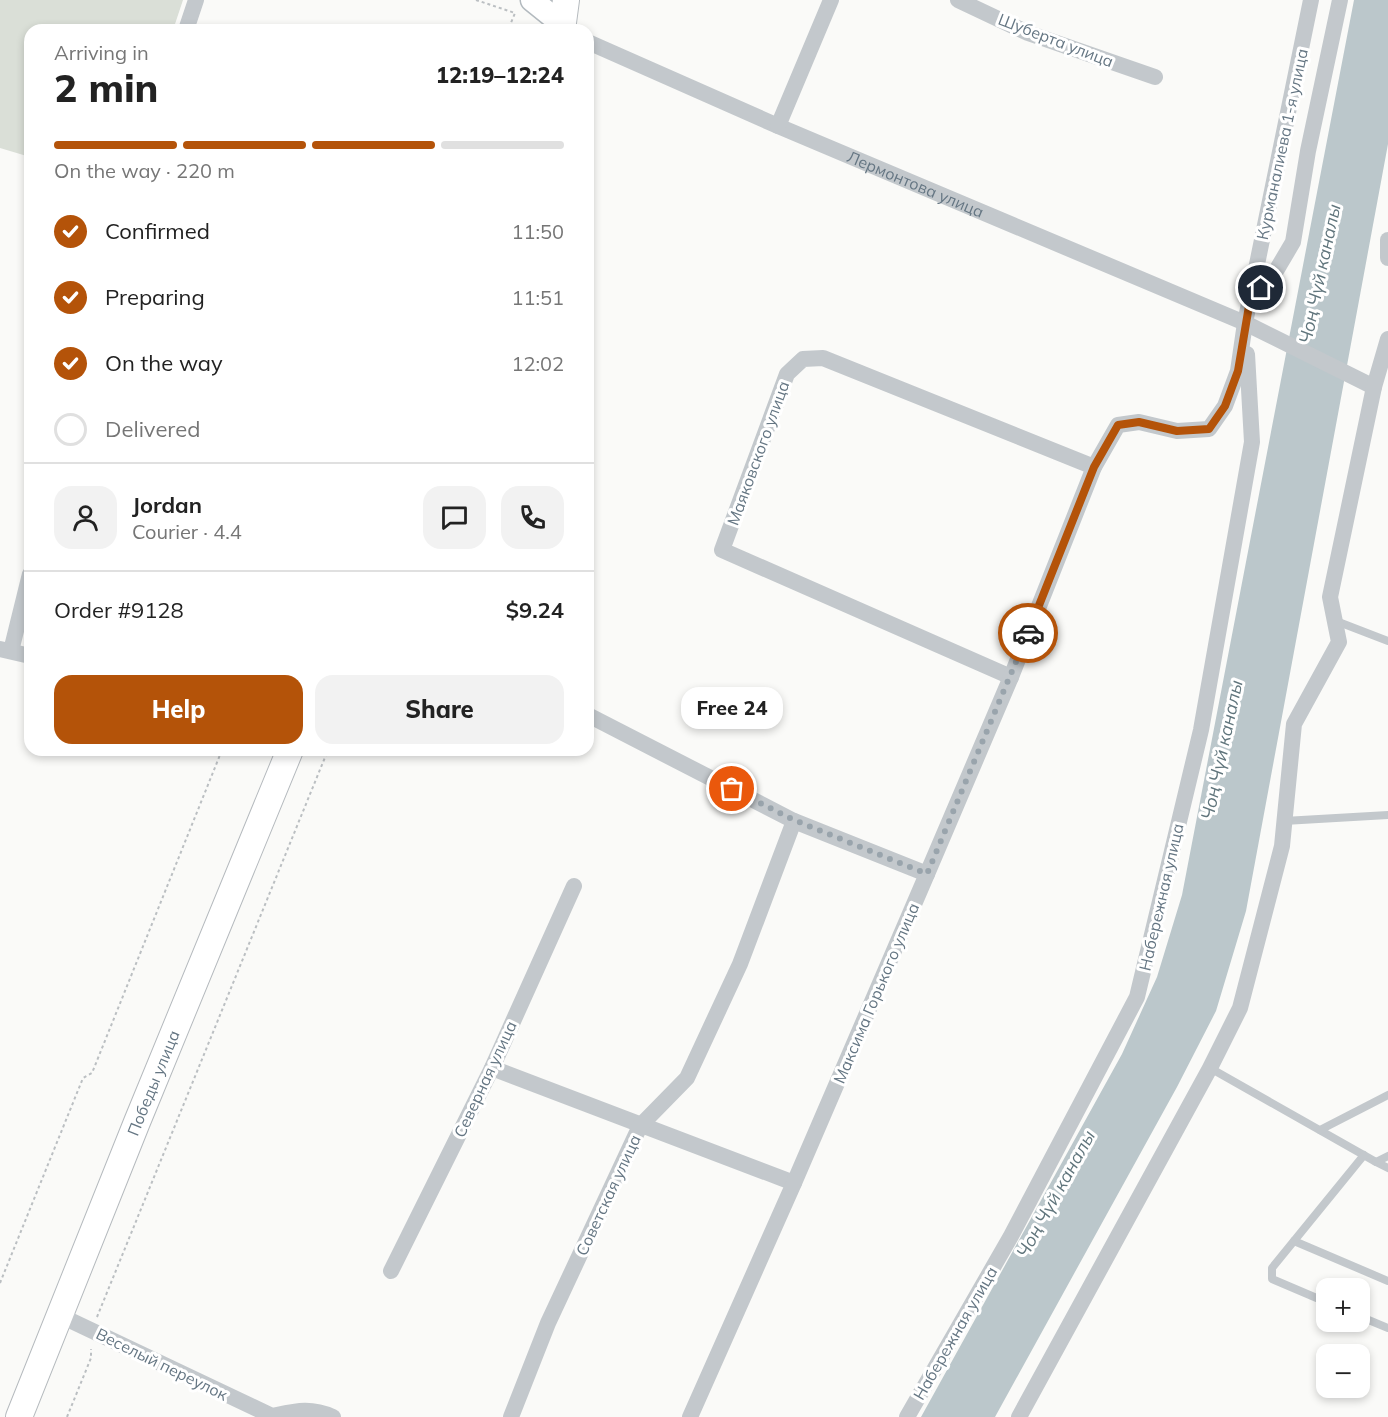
<!DOCTYPE html>
<meta charset="utf-8">
<style>
:root{--surface:#fff;--page:#f2f2f2;--text:#222;--muted:#767676;--line:#e0e0e0;--accent:#b45309}
body{margin:0;font-family:Mulish,sans-serif;background:var(--page);color:var(--text);height:100vh;display:flex;flex-direction:column;font-size:22px;white-space:nowrap}
*{box-sizing:border-box;margin:0}
p{font-size:20px;color:var(--muted)}
.icon{flex:none;width:33px;height:33px;fill:none;stroke:currentColor;stroke-width:2;stroke-linecap:round;stroke-linejoin:round}
.map{position:relative;flex:1;overflow:hidden}
.drawer{position:absolute;left:24px;top:24px;width:570px;height:732px;display:flex;flex-direction:column;background:var(--surface);border-radius:18px;box-shadow:0 3px 9px #0003}
.drawer>*{flex:none}
.fabs{position:absolute;left:1316px;top:1278px;display:grid;gap:12px}
.fabs a{display:grid;place-items:center;width:54px;height:54px;border-radius:12px;background:var(--surface);box-shadow:0 3px 9px #0003;font-size:30px}
.pin{position:absolute;display:grid;place-items:center;width:51px;height:51px;color:#fff;margin:-26px;border:3px solid #fff;border-radius:50%;box-shadow:0 2px 6px #0007}
.courier{position:absolute;display:grid;place-items:center;width:60px;height:60px;margin:-30px;border:4px solid #b45309;border-radius:50%;background:#fff;color:#222;box-shadow:0 2px 8px #0007}
.bubble{position:absolute;height:42px;border-radius:18px;background:var(--surface);box-shadow:0 3px 9px #0003;font-size:20px;font-weight:800;line-height:42px;text-align:center}
.headline em{font-style:normal;font-weight:800}
.headline div{display:flex;flex-direction:column-reverse}
.headline{display:flex;align-items:center;justify-content:space-between;height:102px;padding:0 30px}
h1{font-size:39px;font-weight:800;line-height:45px}
.bar{display:grid;grid-template-columns:repeat(4,1fr);gap:9px 6px;align-content:center;height:72px;padding:0 30px}
.bar i{height:8px;border-radius:4px;background:var(--line)}
.bar .current{background:var(--accent)}
.bar p{grid-column:span 4}
.line{display:flex;align-items:center;gap:15px;padding:0 30px;border-top:2px solid var(--line)}
.line div{flex:1}
.round{display:grid;place-items:center;flex:none;width:63px;height:63px;border-radius:18px;background:var(--page)}
ol{padding:0 30px;list-style:none}
li{display:flex;align-items:center;gap:18px;height:66px}
li p{margin-inline-start:auto}
li .icon{padding:6px;border-radius:50%;background:var(--accent);color:#fff;stroke-width:4}
li:last-child{color:var(--muted)}
li i{width:33px;height:33px;border:3px solid var(--line);border-radius:50%}
.cta{display:flex;gap:12px;margin-top:auto;padding:12px 30px}
.cta a{flex:1;height:69px;border-radius:18px;background:var(--accent);color:#fff;font-size:24px;font-weight:800;line-height:69px;text-align:center}
.cta a+a{background:var(--page);color:var(--text)}
.map>svg:first-child{display:block}
.green{fill:#dadfd7}
.water{fill:#bbc7cb}
.lines{fill:none;stroke-linecap:round;stroke-linejoin:round}
.secondary-casing{stroke:#b3babf;stroke-width:25}
.primary-casing{stroke:#b5babe;stroke-width:28}
.path{stroke:#bbbfc2;stroke-width:2;stroke-dasharray:3 3;stroke-linecap:butt}
.service{stroke:#c3c8cc;stroke-width:8}
.minor{stroke:#c3c8cc;stroke-width:16}
.secondary{stroke:#fff;stroke-width:22}
.primary{stroke:#fff;stroke-width:26}
.done{stroke:#99a4ac;stroke-width:6;stroke-dasharray:0 10.8}
.route{stroke:#b45309;stroke-width:8}
.labels{text-anchor:middle;stroke-width:6;stroke-linejoin:round;paint-order:stroke}
.street-label{font-size:16px;fill:#657683;stroke:#fff}
.water-label{font-size:18px;font-style:italic;fill:#60757c;stroke:#fff}
</style>
<div class="map">
<svg width="1388" height="1417" viewBox="0 0 1388 1417">
<rect width="100%" height="100%" fill="#fafaf8"/>
<path class="green" d="M0,0H183L173,30H30V157L0,148Z"/>
<path class="water" d="M1354,0H1388V144L1246,911L1216,1011L1177,1087L995,1417H921L1122,1054L1157,977L1182,895Z"/>
<g class="lines">
<g class="secondary-casing">
<path id="secondary" d="M532,0L563,25"/>
</g>
<g class="primary-casing">
<g id="primary">
<path d="M562,30L566,0"/>
<path id="s2" d="M19,1417L137,1122L290,750"/>
</g>
</g>
<g class="path">
<path d="M476,0L515,13L508,30"/>
<path d="M0,1283L83,1078L92,1073L222,750"/>
<path d="M97,1317L328,750"/>
<path d="M67,1417L91,1358V1349"/>
</g>
<g class="service">
<path d="M1336,621L1388,641"/>
<path d="M1284,821L1388,815"/>
<path d="M1210,1068L1376,1162L1388,1156"/>
<path d="M1320,1130L1388,1095"/>
<path d="M1376,1162L1388,1168"/>
<path d="M1294,1241L1388,1281"/>
<path d="M1326,1302L1272,1279V1268L1364,1155"/>
<path d="M1359,1316L1388,1328"/>
</g>
<g class="minor">
<path d="M958,0L1028,33L1155,77"/>
<path d="M186,30L196,0"/>
<path id="s1" d="M588,42L778,126L1245,323L1374,387"/>
<path d="M778,126L831,0"/>
<path d="M1388,240V258"/>
<path d="M1250,300L1273,276L1293,242L1308,151L1340,0"/>
<path d="M0,649L30,656"/>
<path d="M11,651L30,574"/>
<path d="M1011,677L722,550L787,374L803,359L823,358L1094,467"/>
<path d="M588,715L794,821L927,874"/>
<path d="M492,1068L794,1183"/>
<path d="M391,1271L492,1068L574,886"/>
<path d="M61,1316L272,1416C296,1411 310,1407 333,1417"/>
<path d="M511,1417L548,1323L640,1126L687,1078L740,964L794,821"/>
<path d="M690,1417L794,1183L927,874L1011,677L1094,467L1118,425L1139,422L1177,431L1209,429L1225,406L1238,371L1245,323L1311,0"/>
<path d="M907,1417L1011,1236L1137,997L1201,730L1252,442L1247,354"/>
<path d="M1019,1417L1210,1068L1240,1008L1282,846L1294,724L1339,642L1330,597L1374,387L1388,339"/>
</g>
<use href="#secondary" class="secondary"/>
<use href="#primary" class="primary"/>
</g>
<g class="lines">
<path class="done" d="M732,789L794,820L927,874L1028,633"/>
<path class="route" d="M1028,633L1094,467L1118,425L1139,422L1177,431L1209,429L1225,406L1238,371L1250,300L1261,288"/>
</g>
<g class="labels">
<g class="street-label">
<text transform="translate(1056 40) rotate(21)" y="6">Шуберта улица</text>
<text transform="translate(1282 144) rotate(-78)" y="6">Курманалиева 1-я улица</text>
<text dy="6" stroke="none"><textPath href="#s1" startOffset="357">Лермонтова улица</textPath></text>
<text transform="translate(758 453) rotate(-70)" y="6">Маяковского улица</text>
<text transform="translate(1161 897) rotate(-77)" y="6">Набережная улица</text>
<text transform="translate(876 993) rotate(-67)" y="6">Максима Горького улица</text>
<text transform="translate(485 1079) rotate(-65)" y="6">Северная улица</text>
<text dy="6" stroke="none"><textPath href="#s2" startOffset="360">Победы улица</textPath></text>
<text transform="translate(608 1195) rotate(-65)" y="6">Советская улица</text>
<text transform="translate(955 1333) rotate(-60)" y="6">Набережная улица</text>
<text transform="translate(162 1364) rotate(26)" y="6">Веселый переулок</text>
</g>
<g class="water-label">
<text transform="translate(1320 274) rotate(-78)" y="6">Чоң Чүй каналы</text>
<text transform="translate(1222 750) rotate(-78)" y="6">Чоң Чүй каналы</text>
<text transform="translate(1056 1194) rotate(-61)" y="6">Чоң Чүй каналы</text>
</g>
</g>
</svg>
<div class="fabs">
<a>+</a>
<a>−</a>
</div>
<div class="pin" style="left:732px;top:789px;background:#ea580c"><svg class="icon" aria-label="bag" viewBox="0 0 24 24"><path d="M5 8h14l-1 12H6zM9 8a3 3 0 0 1 6 0"/></svg></div>
<div class="pin" style="left:1261px;top:288px;background:#1f2937"><svg class="icon" aria-label="home" viewBox="0 0 24 24"><path d="M3 11l9-7 9 7M6 9v11h12V9"/></svg></div>
<div class="courier" style="left:1028px;top:633px"><svg class="icon" aria-label="car" viewBox="0 0 24 24"><path d="M5 17H2v-5l4-1 3-4h7l3 4 3 1v5h-3M9 17h6M6 11h13"/><circle cx="7" cy="17" r="2"/><circle cx="17" cy="17" r="2"/></svg></div>
<div class="bubble" style="left:681px;top:687px;width:102px">Free 24</div>
<section class="drawer">
<div class="headline"><div><h1>2 min</h1><p>Arriving in</p></div><em>12:19–12:24</em></div>
<div class="bar"><i class="current"></i><i class="current"></i><i class="current"></i><i></i><p>On the way · 220 m</p></div>
<ol>
<li><svg class="icon" aria-label="check" viewBox="0 0 24 24"><path d="M5 12l5 5 9-10"/></svg>Confirmed<p>11:50</p></li>
<li><svg class="icon" aria-label="check" viewBox="0 0 24 24"><path d="M5 12l5 5 9-10"/></svg>Preparing<p>11:51</p></li>
<li><svg class="icon" aria-label="check" viewBox="0 0 24 24"><path d="M5 12l5 5 9-10"/></svg>On the way<p>12:02</p></li>
<li><i></i>Delivered</li>
</ol>
<div class="line" style="height:108px"><a class="round"><svg class="icon" aria-label="person" viewBox="0 0 24 24"><circle cx="12" cy="8" r="4"/><path d="M4 21q1-7 8-7t8 7"/></svg></a><div><b>Jordan</b><p>Courier · 4.4</p></div><a class="round"><svg class="icon" aria-label="chat" viewBox="0 0 24 24"><path d="M4 5h16v11H9l-5 4z"/></svg></a><a class="round"><svg class="icon" aria-label="phone" viewBox="0 0 24 24"><path d="M5 4h4l2 5-3 2q2 4 5 5l2-3 5 2v4C11 20 4 13 5 4z"/></svg></a></div>
<div class="line" style="height:78px"><div>Order #9128</div><b>$9.24</b></div>
<div class="cta"><a>Help</a><a>Share</a></div>
</section>
</div>
